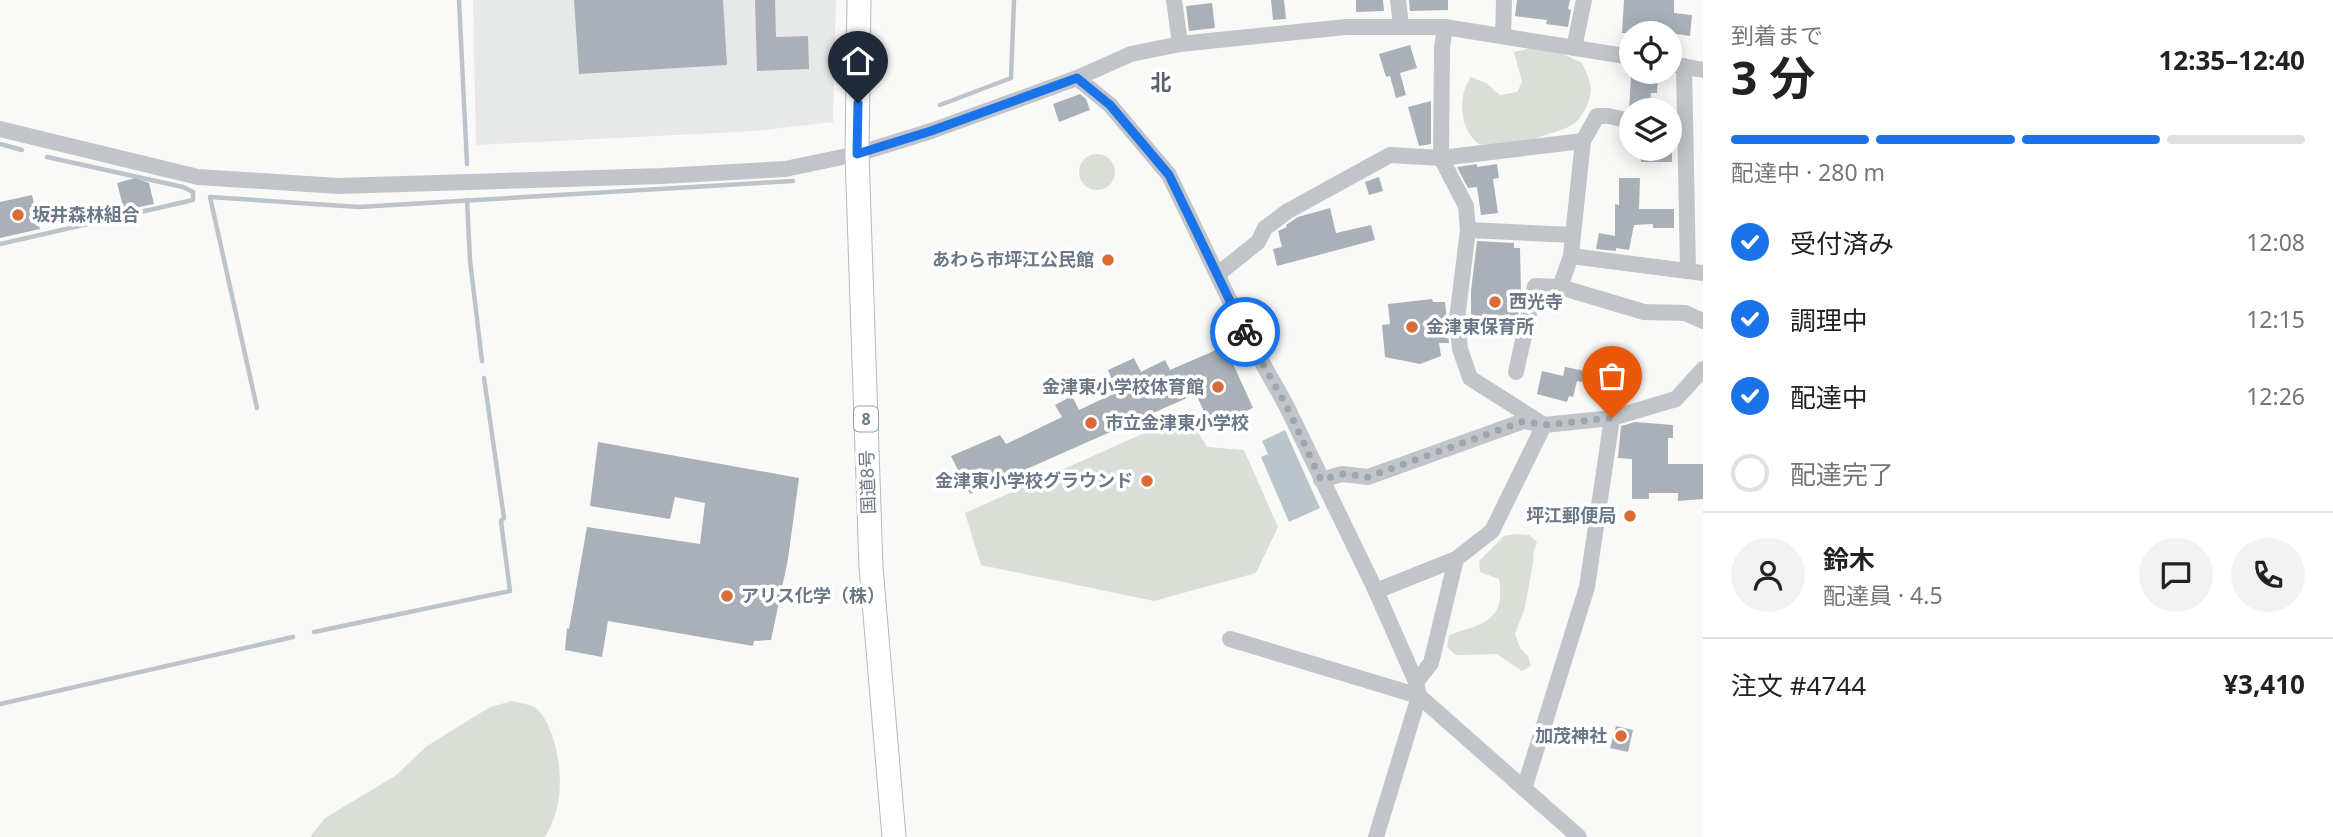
<!DOCTYPE html>
<html lang="ja">
<meta charset="utf-8">
<style>
:root{--surface:#fff;--page:#f2f2f2;--text:#222;--muted:#767676;--line:#e0e0e0;--accent:#1a73e8}
body{margin:0;font-family:"Noto Sans","Noto Sans JP",sans-serif;background:var(--page);color:var(--text);height:100vh;display:flex;flex-direction:column;font-size:26px;white-space:nowrap}
*{box-sizing:border-box;margin:0}
p{font-size:23px;color:var(--muted)}
.icon{flex:none;width:38px;height:38px;fill:none;stroke:currentColor;stroke-width:2;stroke-linecap:round;stroke-linejoin:round}
.map{position:relative;flex:1;overflow:hidden}
.drawer{display:flex;flex-direction:column;background:var(--surface);width:630px}
.drawer>*{flex:none}
.tools{position:absolute;left:1619px;top:21px;display:grid;gap:14px}
.tools a{display:grid;place-items:center;width:63px;height:63px;border-radius:50%;background:var(--surface);box-shadow:0 4px 18px #0003;font-size:35px}
.pin{position:absolute;display:grid;place-items:center;width:60px;height:60px;color:#fff;margin:-72px -30px;border-radius:50% 50% 50% 0;rotate:-45deg;box-shadow:0 0 7px #0007}
.pin .icon{rotate:45deg}
.courier{position:absolute;display:grid;place-items:center;width:70px;height:70px;margin:-35px;border:5px solid #1a73e8;border-radius:50%;background:#fff;color:#222;box-shadow:0 2px 9px #0007}
.head em{font-style:normal;font-weight:700}
.head div{display:flex;flex-direction:column-reverse}
.head{display:flex;align-items:center;justify-content:space-between;height:119px;padding:0 28px}
h1{font-size:46px;font-weight:700;line-height:52px}
.bar{display:grid;grid-template-columns:repeat(4,1fr);gap:10px 7px;align-content:center;height:84px;padding:0 28px}
.bar i{height:9px;border-radius:5px;background:var(--line)}
.bar .selected{background:var(--accent)}
.bar p{grid-column:span 4}
.line{display:flex;align-items:center;gap:18px;padding:0 28px;border-top:2px solid var(--line)}
.line div{flex:1}
.round{display:grid;place-items:center;flex:none;width:74px;height:74px;border-radius:37px;background:var(--page)}
ol{padding:0 28px;list-style:none}
li{display:flex;align-items:center;gap:21px;height:77px}
li p{margin-inline-start:auto}
li .icon{padding:7px;border-radius:50%;background:var(--accent);color:#fff;stroke-width:4}
li:last-child{color:var(--muted)}
li i{width:38px;height:38px;border:4px solid var(--line);border-radius:50%}
main{display:flex;flex:1;min-height:0}
.map>svg:first-child{display:block}
.built{fill:#e7e9e9}
.green{fill:#d9ded7}
.water{fill:#bbc4ca}
.lines{fill:none;stroke-linecap:round;stroke-linejoin:round}
.stream{stroke:#bbc4ca;stroke-width:4.5}
.building{fill:#a9b0b8}
.highway-casing{stroke:#b5b8bc;stroke-width:25}
.minor{stroke:#c1c5c9;stroke-width:16}
.highway{stroke:#fff;stroke-width:23}
.done{stroke:#9ca6af;stroke-width:7;stroke-dasharray:0 12.6}
.route{stroke:#1a73e8;stroke-width:9}
.poi-dot{fill:#db6b36;stroke:#fff;stroke-width:2.5}
.labels{text-anchor:middle;stroke-width:7;stroke-linejoin:round;paint-order:stroke}
.shield{fill:#fff;stroke:#97a0ab;stroke-width:2}
.shield-label{font-size:16px;font-weight:bold;fill:#6a7887}
.poi-label{font-size:18px;font-weight:bold;fill:#6a7887;stroke:#fff;text-anchor:start}
.street-label{font-size:18px;fill:#6a7887;stroke:#fff}
.quarter-label{font-size:21px;font-weight:bold;fill:#58616c;stroke:#fff}
</style>
<main>
<div class="map">
<svg width="1703" height="837" viewBox="0 0 1703 837">
<rect width="100%" height="100%" fill="#f9faf8"/>
<path class="built" d="M473,0H836L833,122L756,131L476,145Z"/>
<g class="green">
<path d="M1537,47L1561,53L1582,63C1585,70 1589,77 1590,84C1593,96 1585,114 1575,123C1566,130 1550,133 1540,137C1527,142 1505,151 1492,149C1460,143 1455,99 1471,77L1486,83L1500,95L1517,92L1522,82L1514,52Z"/>
<circle cx="1097" cy="172" r="18"/>
<path d="M1187,414L1207,447L1244,450L1278,527L1256,573L1154,601L981,565L965,513Z"/>
<path d="M1516,534L1529,535L1537,542L1534,550L1533,563L1525,607L1515,634L1520,648L1528,656L1531,666L1522,671L1497,654L1456,655L1447,647L1449,635C1482,624 1506,622 1499,579L1480,572L1479,561L1504,536Z"/>
<path d="M512,701C519,703 528,704 534,707C543,712 548,725 552,735C563,768 564,806 545,837H310L325,818L395,776L427,746L490,707Z"/>
</g>
<path class="water" d="M1285,430L1320,508L1289,522L1261,457L1268,454L1262,441Z"/>
<g class="lines">
<g class="stream">
<path d="M459,0L467,164"/>
<path d="M940,105L1011,78L1014,0"/>
<path d="M0,144L22,150"/>
<path d="M467,200L470,260L482,361"/>
<path d="M0,244L193,200V192L183,187L47,157"/>
<path d="M257,408L210,197L359,207L793,181"/>
<path d="M314,632L510,591L501,521L504,518L484,378"/>
<path d="M0,704L293,637"/>
</g>
</g>
<g class="building">
<path d="M574,0H723L727,65L579,74Z"/>
<path d="M755,0H775L776,37L808,36L809,69L757,71Z"/>
<path d="M1271,0H1284L1286,19L1273,20Z"/>
<path d="M1356,0H1383L1384,11L1356,12Z"/>
<path d="M1409,0H1448V10L1410,11Z"/>
<path d="M1517,0H1570L1568,9L1571,10L1568,27L1546,24L1547,20L1515,16Z"/>
<path d="M1624,0H1674V13L1692,15L1690,36L1670,33H1622Z"/>
<path d="M1212,3L1215,28L1189,31L1186,6Z"/>
<path d="M1410,45L1417,68L1400,73L1406,95L1396,98L1390,76L1386,77L1379,54Z"/>
<path d="M1631,77H1658L1657,93H1651L1650,102H1642V110H1629Z"/>
<path d="M1080,94L1086,99L1090,110L1059,122L1053,104Z"/>
<path d="M1431,101V144L1419,146L1408,107Z"/>
<rect x="1641" y="149" width="31" height="13"/>
<path d="M1477,164V167L1497,164L1499,178L1493,179L1498,213L1481,215L1477,187L1468,188L1457,167Z"/>
<path d="M1379,177L1383,191L1369,195L1365,182Z"/>
<path d="M135,178L149,183L154,204L124,210L117,183Z"/>
<path d="M1619,178H1640L1639,209H1674V228H1653V224L1634,225L1629,250L1616,248V251L1596,249L1599,233L1615,236V204L1619,205Z"/>
<path d="M32,195L40,229L0,238V202Z"/>
<path d="M1330,208L1336,233L1371,225L1375,240L1277,266L1273,249L1282,247L1278,231L1287,227L1286,225L1298,217Z"/>
<path d="M1477,241L1514,243V248H1520L1521,292H1523L1516,325H1471V291Z"/>
<path d="M1432,299L1433,302H1445L1449,343H1439L1441,356L1420,364L1385,357L1382,325L1390,324L1388,304Z"/>
<path d="M1225,346L1253,408L1211,427L1196,394L970,494L951,456L1000,435L1006,444L1062,417L1055,405L1072,396L1079,410L1117,392L1108,370L1134,358L1141,372L1165,360L1170,370Z"/>
<path d="M1565,367L1585,371L1582,382L1577,381L1573,397L1569,396L1567,402L1537,394L1542,371L1563,376Z"/>
<path d="M1635,422L1673,425V438H1668V464H1703V499L1678,501V493H1649V499H1632V459L1618,458L1621,426Z"/>
<path d="M598,442L799,478L788,559L771,640L754,641L753,646L608,621L602,657L565,650L567,628L569,629L587,527L700,544L705,503L675,497L670,519L590,506Z"/>
<path d="M1616,726L1633,730L1628,752L1610,748Z"/>
</g>
<g class="lines">
<g class="highway-casing">
<path id="highway" d="M859,0L857,154L871,567L894,837"/>
</g>
<g class="minor">
<path d="M1174,0L1180,44"/>
<path d="M1398,0L1401,26"/>
<path d="M1445,27L1442,48L1441,158L1466,206L1468,230L1457,319L1460,349L1470,378L1544,425"/>
<path d="M1503,36L1504,0"/>
<path d="M1574,48L1584,0"/>
<path d="M1670,64L1703,70"/>
<path d="M1684,66L1688,270"/>
<path d="M1077,78L1110,105L1169,175L1245,332L1286,405L1376,591L1416,682L1419,696L1579,837"/>
<path d="M0,129L198,177L338,186L662,176L785,169L857,154L931,131L1077,78L1131,54L1180,44L1346,27H1445L1631,57"/>
<path d="M1468,230L1573,235L1571,256L1703,273"/>
<path d="M1573,235L1583,141"/>
<path d="M1218,274L1258,242L1265,228L1288,211L1390,155L1441,158L1583,141L1597,116H1608L1631,121"/>
<path d="M1560,287L1644,312L1685,313L1703,321"/>
<path d="M1516,372L1535,286L1560,287L1571,256"/>
<path d="M1321,480L1342,474L1368,477L1524,421L1544,425L1612,418L1676,399L1703,369"/>
<path d="M1376,591L1456,559"/>
<path d="M1230,639L1419,696L1376,837"/>
<path d="M1416,682L1431,663L1456,559L1492,531L1544,425"/>
<path d="M1524,789L1587,587L1612,418"/>
</g>
<use href="#highway" class="highway"/>
</g>
<g class="lines">
<path class="done" d="M1245,332L1286,405L1321,480L1342,474L1368,477L1524,421L1544,425L1612,418"/>
<path class="route" d="M858,103L857,154L931,131L1077,78L1110,105L1169,175L1245,332"/>
</g>
<g class="poi-dot">
<circle cx="18" cy="215" r="7"/>
<circle cx="1108" cy="260" r="7"/>
<circle cx="1495" cy="302" r="7"/>
<circle cx="1412" cy="327" r="7"/>
<circle cx="1218" cy="387" r="7"/>
<circle cx="1091" cy="423" r="7"/>
<circle cx="1147" cy="481" r="7"/>
<circle cx="1630" cy="516" r="7"/>
<circle cx="727" cy="596" r="7"/>
<circle cx="1621" cy="736" r="7"/>
</g>
<g class="labels">
<rect class="shield" x="854" y="406.5" width="24" height="25" rx="5"/>
<g class="shield-label">
<text x="866" y="425">8</text>
</g>
<g class="poi-label">
<text x="32" y="221">坂井森林組合</text>
<text x="1094" y="266" text-anchor="end">あわら市坪江公民館</text>
<text x="1509" y="308">西光寺</text>
<text x="1426" y="333">金津東保育所</text>
<text x="1204" y="393" text-anchor="end">金津東小学校体育館</text>
<text x="1105" y="429">市立金津東小学校</text>
<text x="1133" y="487" text-anchor="end">金津東小学校グラウンド</text>
<text x="1616" y="522" text-anchor="end">坪江郵便局</text>
<text x="741" y="602">アリス化学（株）</text>
<text x="1607" y="742" text-anchor="end">加茂神社</text>
</g>
<g class="street-label">
<text transform="translate(868 482) rotate(-92)" y="6">国道8号</text>
</g>
<g class="quarter-label">
<text x="1161" y="90">北</text>
</g>
</g>
</svg>
<div class="tools">
<a><svg class="icon" aria-label="locate" viewBox="0 0 24 24"><circle cx="12" cy="12" r="6"/><path d="M12 2v4M12 18v4M2 12h4M18 12h4"/></svg></a>
<a><svg class="icon" aria-label="layers" viewBox="0 0 24 24"><path d="M12 4l9 5-9 5-9-5zM3 14l9 5 9-5"/></svg></a>
</div>
<div class="pin" style="left:1612px;top:418px;background:#ea580c"><svg class="icon" aria-label="bag" viewBox="0 0 24 24"><path d="M5 8h14l-1 12H6zM9 8a3 3 0 0 1 6 0"/></svg></div>
<div class="pin" style="left:858px;top:103px;background:#1f2937"><svg class="icon" aria-label="home" viewBox="0 0 24 24"><path d="M3 11l9-7 9 7M6 9v11h12V9"/></svg></div>
<div class="courier" style="left:1245px;top:332px"><svg class="icon" aria-label="bike" viewBox="0 0 24 24"><circle cx="6" cy="16" r="4"/><circle cx="18" cy="16" r="4"/><path d="M6 16l4-8h5l3 8M10 8l3 8H6M13 5h3"/></svg></div>
</div>
<section class="drawer">
<div class="head"><div><h1>3 分</h1><p>到着まで</p></div><em>12:35–12:40</em></div>
<div class="bar"><i class="selected"></i><i class="selected"></i><i class="selected"></i><i></i><p>配達中 · 280 m</p></div>
<ol>
<li><svg class="icon" aria-label="check" viewBox="0 0 24 24"><path d="M5 12l5 5 9-10"/></svg>受付済み<p>12:08</p></li>
<li><svg class="icon" aria-label="check" viewBox="0 0 24 24"><path d="M5 12l5 5 9-10"/></svg>調理中<p>12:15</p></li>
<li><svg class="icon" aria-label="check" viewBox="0 0 24 24"><path d="M5 12l5 5 9-10"/></svg>配達中<p>12:26</p></li>
<li><i></i>配達完了</li>
</ol>
<div class="line" style="height:126px"><a class="round"><svg class="icon" aria-label="person" viewBox="0 0 24 24"><circle cx="12" cy="8" r="4"/><path d="M4 21q1-7 8-7t8 7"/></svg></a><div><b>鈴木</b><p>配達員 · 4.5</p></div><a class="round"><svg class="icon" aria-label="chat" viewBox="0 0 24 24"><path d="M4 5h16v11H9l-5 4z"/></svg></a><a class="round"><svg class="icon" aria-label="phone" viewBox="0 0 24 24"><path d="M5 4h4l2 5-3 2q2 4 5 5l2-3 5 2v4C11 20 4 13 5 4z"/></svg></a></div>
<div class="line" style="height:91px"><div>注文 #4744</div><b>¥3,410</b></div>
</section>
</main>
